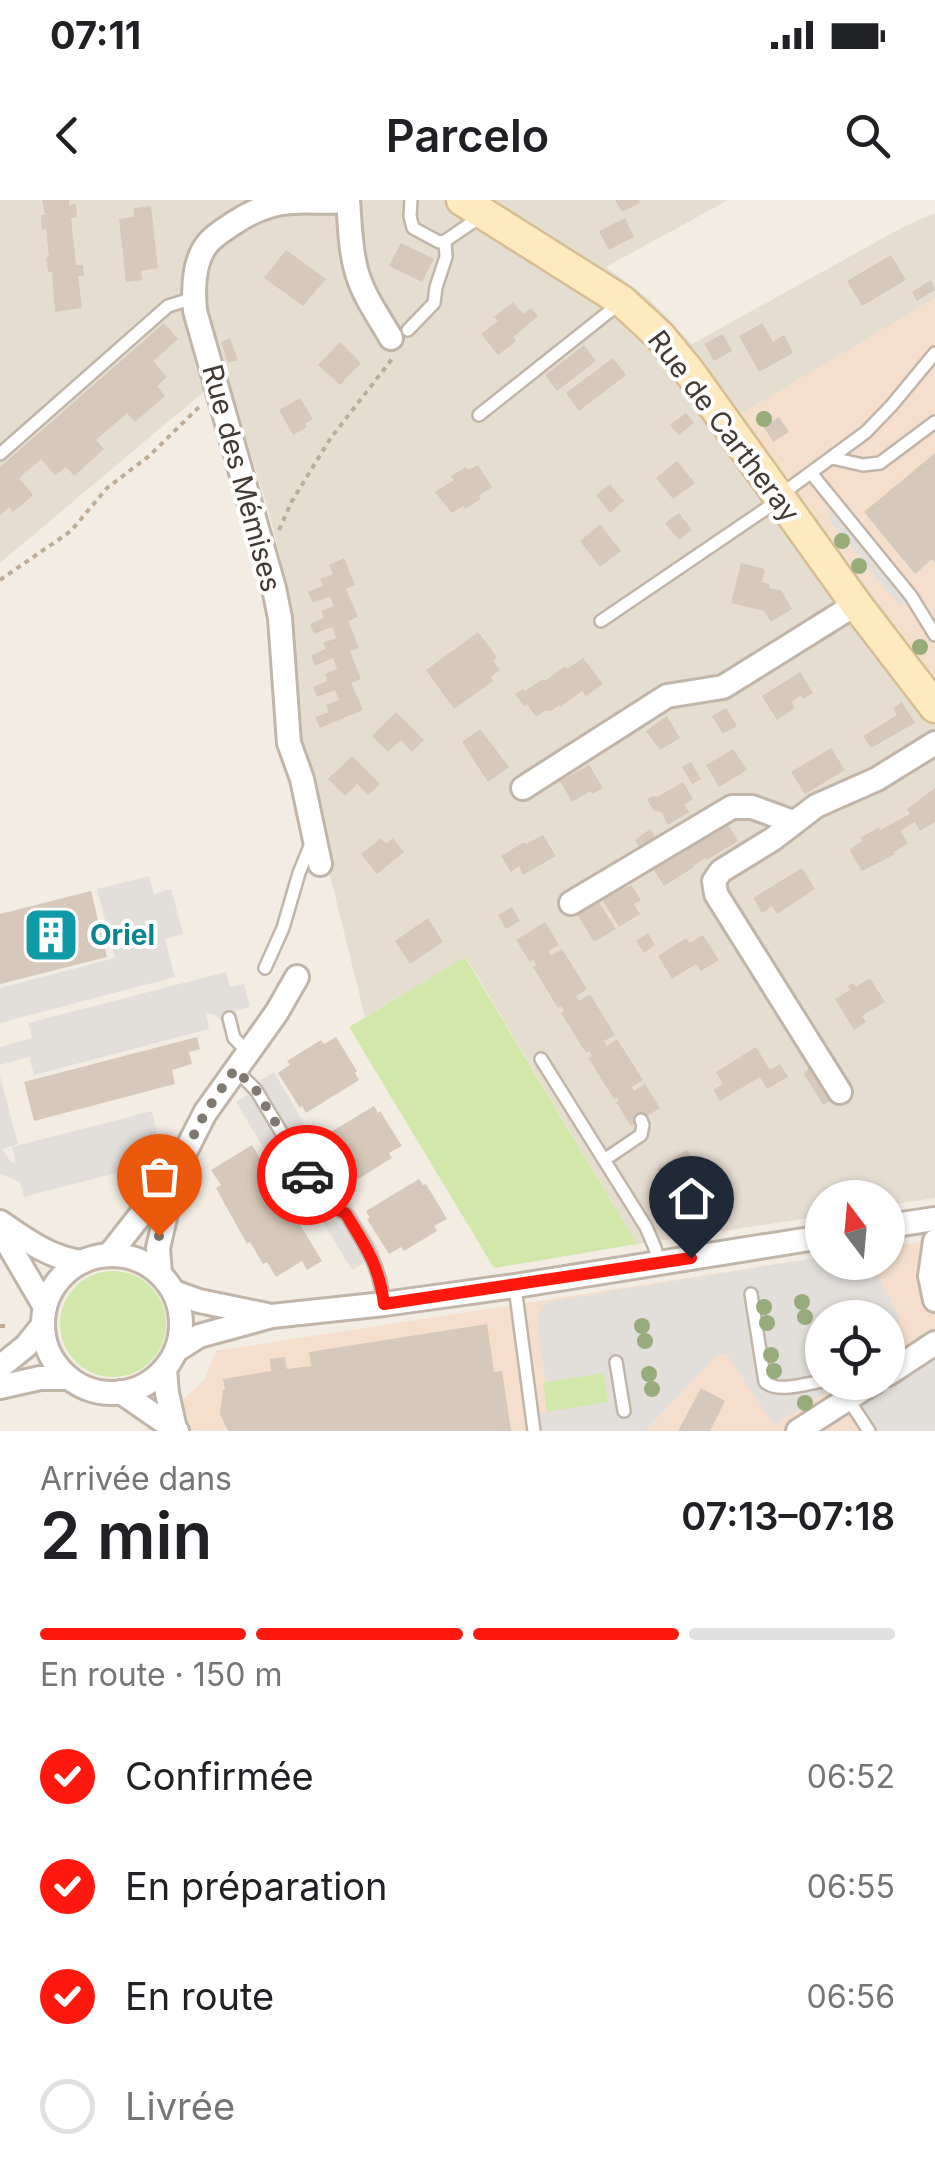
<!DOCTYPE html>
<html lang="fr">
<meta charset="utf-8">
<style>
:root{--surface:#fff;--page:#f6f6f6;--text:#202124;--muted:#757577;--line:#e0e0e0;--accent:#fe180d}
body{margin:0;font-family:Inter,sans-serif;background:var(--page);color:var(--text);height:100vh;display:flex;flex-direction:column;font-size:38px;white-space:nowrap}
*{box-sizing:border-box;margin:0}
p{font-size:32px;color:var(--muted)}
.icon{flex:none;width:55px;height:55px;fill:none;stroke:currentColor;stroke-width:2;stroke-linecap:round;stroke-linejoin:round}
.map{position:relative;height:1231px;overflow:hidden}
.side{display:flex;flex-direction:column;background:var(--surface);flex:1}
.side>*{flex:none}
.needle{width:65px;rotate:344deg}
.tools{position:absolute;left:805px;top:980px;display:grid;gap:20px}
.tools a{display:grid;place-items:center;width:100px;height:100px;border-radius:50%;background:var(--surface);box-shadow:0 2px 8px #0004;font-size:50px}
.pin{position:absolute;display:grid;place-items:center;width:85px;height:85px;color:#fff;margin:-102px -42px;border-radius:50% 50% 50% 0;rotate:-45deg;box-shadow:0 0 10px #0007}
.pin .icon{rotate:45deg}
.courier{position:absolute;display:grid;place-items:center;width:100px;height:100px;margin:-50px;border:8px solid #fe180d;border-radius:50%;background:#fff;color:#222;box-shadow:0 2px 12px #0007}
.headline em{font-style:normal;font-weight:600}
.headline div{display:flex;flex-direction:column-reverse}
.headline{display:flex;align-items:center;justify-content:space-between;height:170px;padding:0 40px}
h1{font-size:65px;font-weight:600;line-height:75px}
.bar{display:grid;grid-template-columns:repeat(4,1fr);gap:15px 10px;align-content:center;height:120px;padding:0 40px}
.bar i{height:12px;border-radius:8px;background:var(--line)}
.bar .on{background:var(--accent)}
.bar p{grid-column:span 4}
ol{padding:0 40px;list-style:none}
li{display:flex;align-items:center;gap:30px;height:110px}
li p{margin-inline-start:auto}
li .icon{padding:10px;border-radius:50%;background:var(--accent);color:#fff;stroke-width:4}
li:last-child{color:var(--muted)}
li i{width:55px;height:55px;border:5px solid var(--line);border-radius:50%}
.status{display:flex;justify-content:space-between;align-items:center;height:70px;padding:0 50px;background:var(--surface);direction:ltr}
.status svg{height:28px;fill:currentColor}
header{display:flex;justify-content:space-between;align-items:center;height:130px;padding:0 40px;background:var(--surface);font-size:45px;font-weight:600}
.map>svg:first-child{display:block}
.residential{fill:#e6ddd1}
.commercial{fill:#f5dfcc;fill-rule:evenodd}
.green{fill:#d2e8aa}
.parking{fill:#e2dfdb}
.building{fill:#d6c9bb}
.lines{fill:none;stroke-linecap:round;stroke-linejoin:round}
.lane-casing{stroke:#c0b5a8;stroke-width:16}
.street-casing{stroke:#c0b5a8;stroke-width:28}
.secondary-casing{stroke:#d6bd93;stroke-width:35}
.path{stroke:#bfac96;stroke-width:4;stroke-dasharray:5 5;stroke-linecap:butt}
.lane{stroke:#fff;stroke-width:11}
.street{stroke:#fff;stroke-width:22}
.secondary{stroke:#ffe9bf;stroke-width:30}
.tree{fill:#97ab7b}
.done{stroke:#807971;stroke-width:10;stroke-dasharray:0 18}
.route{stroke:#fe180d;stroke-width:12}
.labels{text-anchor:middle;stroke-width:8;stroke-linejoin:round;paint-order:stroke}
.street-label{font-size:28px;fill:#433b33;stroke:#fff}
.culture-label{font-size:28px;font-weight:bold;fill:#0d838f;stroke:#fff;text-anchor:start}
</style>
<div class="status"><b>07:11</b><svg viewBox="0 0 49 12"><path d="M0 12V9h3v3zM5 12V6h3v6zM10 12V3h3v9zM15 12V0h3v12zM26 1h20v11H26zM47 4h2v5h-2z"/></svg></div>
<header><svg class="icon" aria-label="back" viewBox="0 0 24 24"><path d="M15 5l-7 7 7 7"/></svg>Parcelo<svg class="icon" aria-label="search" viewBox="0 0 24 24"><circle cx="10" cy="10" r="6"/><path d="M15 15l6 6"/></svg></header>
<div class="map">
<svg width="935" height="1231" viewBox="0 0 935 1231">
<rect width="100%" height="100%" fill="#f2ece3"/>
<path class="residential" d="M0,0H728L606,67L650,100L692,144L903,27L935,13V98L741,215L935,480V998L888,1005V998H822V1016L637,1044L466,757L365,817L296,537L287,387L270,316L226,173L0,363Z"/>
<g class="commercial">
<path d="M935,98V480L740,214Z"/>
<path d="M935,1039V1231L144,1230L195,1189L205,1178L216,1151L822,1057V1062H888V1047ZM822,1118H888V1182H822Z"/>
</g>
<g class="green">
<path d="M465,757L637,1044L494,1068L349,827Z"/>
<circle cx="113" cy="1124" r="53"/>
<path d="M604,1173L608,1203L547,1212L543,1182Z"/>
</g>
<g class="parking">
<path d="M832,309L907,400L900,406L829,320Z"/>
<path d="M149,676L154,694L171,689L183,734L165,739L175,777L0,823V788L115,758L97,689Z"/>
<path d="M226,772L230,787L244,784L250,807L236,810L237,816L220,820L214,814L206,813L209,829L34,875L29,857L0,865V847L32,838L28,823Z"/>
<path d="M274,872L315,943L303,951L329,996L343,989L381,1053L352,1070L320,1017L308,1023L236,902L263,886L260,880Z"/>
<path d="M0,876L18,944L2,949L11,962L16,963L12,947L152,911L160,945L146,949L150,964L24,997L20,982L0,974Z"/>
<path d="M822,1057V1062L871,1063L899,1117L895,1138L900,1146L888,1153V1118H822V1182L841,1183L774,1225L727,1154L717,1155L645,1231H542L540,1213L608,1202L603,1173L546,1182L537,1125V1116L547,1102Z"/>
<path d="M935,1158V1231H863L850,1212Z"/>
</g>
<g class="building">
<path d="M42,0H69V5L76,4L77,17L71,18L76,65H83L84,76H78L82,108L55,112L52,72H48L46,57H49L46,29L42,30L41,15H45Z"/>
<path d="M615,0H639L640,3L622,12Z"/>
<path d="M151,6L158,68L141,71L143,80L126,82L119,19L134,17V8Z"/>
<path d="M625,18L634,37L609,50L599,31Z"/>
<path d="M401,43L434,59L422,82L389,66Z"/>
<path d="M286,50L326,79L303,106L264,78Z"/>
<path d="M891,55L906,80L862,106L847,81Z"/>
<path d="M931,80L935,90L917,101L912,92Z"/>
<path d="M513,102L523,114L531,108L538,116L513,137L516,141L498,155L481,134L498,121L494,117Z"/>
<path d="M164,123L178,139L153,161L167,177L157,186L165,196L135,222L127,213L96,240L104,249L74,276L66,267L55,275L41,259L19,278L33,295L13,312L9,307L0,315V267Z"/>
<path d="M762,123L773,142L784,135L793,153L759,172L739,136Z"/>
<path d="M723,134L732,151L714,161L704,144Z"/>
<path d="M230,138L238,160L228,163L221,142Z"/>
<path d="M340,142L361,163L340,185L318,165Z"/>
<path d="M584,145L596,161L557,191L545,175Z"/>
<path d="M613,158L626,175L579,211L566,193Z"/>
<path d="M300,198L313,219L305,224L307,227L293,235L279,210Z"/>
<path d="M686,213L694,223L679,235L670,225Z"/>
<path d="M779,217L789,232L773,242L764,227Z"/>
<path d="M935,253V363L932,359L915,374L864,312Z"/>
<path d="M677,261L695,283L673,299L656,278Z"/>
<path d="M478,265L492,287L479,296L481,299L465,309L463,306L452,313L435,292L454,280L451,276L466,267L468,270Z"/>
<path d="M610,284L624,301L610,313L596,295Z"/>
<path d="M679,313L692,330L679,340L665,323Z"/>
<path d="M600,324L621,351L600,367L580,341Z"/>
<path d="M344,358L355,385L346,389L358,417L348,421L359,448L350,451L361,479L351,483L363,510L320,528L315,517L329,512L326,505L339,500L335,490L317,497L313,487L327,481L325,474L337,469L333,458L315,466L311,455L326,449L323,443L336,438L332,427L314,434L310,424L324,418L321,411L334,406L330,396L313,403L308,392L323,386L320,379L333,374L329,365Z"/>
<path d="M741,363L765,369L762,382L770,384L769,388L781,390L792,409L771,422L764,411L731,403Z"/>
<path d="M478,432L497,457L493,461L500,470L491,477L493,481L454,509L426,470Z"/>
<path d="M583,458L603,484L586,496L582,491L560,507L559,505L551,511L546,510L536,517L527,504L524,506L515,494L523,489L525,491L543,479L545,481L565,466L567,469Z"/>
<path d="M800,472L813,493L803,499L801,495L792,502L795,508L777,520L762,496Z"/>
<path d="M902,502L915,523L871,548L863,536L897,515L893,508Z"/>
<path d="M726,508L737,526L723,534L712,516Z"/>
<path d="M396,512L424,540L412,552L401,540L388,552L372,536Z"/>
<path d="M667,516L680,538L660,550L646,531Z"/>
<path d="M480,529L509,567L488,582L462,542Z"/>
<path d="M831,548L845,570L805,594L791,572Z"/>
<path d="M733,549L747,570L719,587L706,565Z"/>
<path d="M352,556L380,584L368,595L357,584L345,596L328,579Z"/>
<path d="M691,562L701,579L692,584L682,567Z"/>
<path d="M589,565L603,588L592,594L591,591L572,602L560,581Z"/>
<path d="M683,582L693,599L684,605L689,612L668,625L661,612L653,610L647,599L653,596L657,597Z"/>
<path d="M935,588V622L920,631L915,622L900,631L908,643L894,652L895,654L862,671L849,650L862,641L860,638L879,627L880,630L910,614L907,609Z"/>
<path d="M725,620L738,641L707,660L706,658L693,666L694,667L664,686L651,665L681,646L684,650L696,642L694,638Z"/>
<path d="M650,629L656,638L640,648L635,640Z"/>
<path d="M543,635L556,656L523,675L519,666L511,672L501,656L524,642L526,644Z"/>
<path d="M381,638L386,644L393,638L404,652L377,674L361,654Z"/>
<path d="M802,668L815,689L777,714L772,706L762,713L753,698Z"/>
<path d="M621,683L624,689L631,685L641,700L634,704L640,714L619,727L600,696Z"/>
<path d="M91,691L107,757L0,784V714Z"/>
<path d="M596,698L616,729L594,742L575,711Z"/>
<path d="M512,707L520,721L506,729L498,715Z"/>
<path d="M428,718L443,742L410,764L395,741Z"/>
<path d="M545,722L559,745L548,751L551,756L562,749L587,789L576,796L579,801L590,794L615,835L604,841L607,846L617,839L643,880L632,887L634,891L645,884L660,908L631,926L616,902L619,901L617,897L614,899L588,858L592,856L589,851L586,853L561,813L564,811L561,806L558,808L533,767L536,765L533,760L530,762L516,740Z"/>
<path d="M648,733L655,745L644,753L636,741Z"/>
<path d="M703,735L719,760L701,771L696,764L672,779L658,756L686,738L690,743Z"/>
<path d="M870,778L885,802L862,816L866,822L854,830L835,799L850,790L848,786L853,783L856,787Z"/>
<path d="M197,837L200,849L189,852L192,864L172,870L175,884L34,921L24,882Z"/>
<path d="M336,837L357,871L355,873L359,880L306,913L302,906L300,908L278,873L290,865L287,861L321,840L324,844Z"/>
<path d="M756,847L770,870L780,864L788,877L767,889L760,877L720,901L713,890L723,884L716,872Z"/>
<path d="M810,865L831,900L823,905L804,874Z"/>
<path d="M374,906L378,913L380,911L402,946L389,953L392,958L358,979L355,974L344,981L322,946L325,945L321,938Z"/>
<path d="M252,945L322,1061L307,1070L302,1061L276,1077L267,1062L263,1064L250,1042L247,1044L216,988L221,985L211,970Z"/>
<path d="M687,950L701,972L691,979L695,984L705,978L723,1007L706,1018L702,1011L689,1019L675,997L679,995L675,989L671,992L657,969Z"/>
<path d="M419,979L423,985L426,984L447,1019L434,1026L437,1031L404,1051L401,1047L389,1054L367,1019L370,1018L366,1011Z"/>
<path d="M487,1124L494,1172L502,1171L511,1231H228L220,1214L223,1190H225L223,1179L271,1171L270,1159L285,1157L287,1169L311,1166L309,1152Z"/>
<path d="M701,1188L725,1201L710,1231H678Z"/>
</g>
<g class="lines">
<g class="lane-casing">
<g id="lane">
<path d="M411,0L410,16L413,28L439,42L445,41L483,15"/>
<path d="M408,130L434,103L436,87L446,57L445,41"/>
<path d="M479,215L620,103"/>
<path d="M0,254L168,106L194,98"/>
<path d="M832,258L863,265L880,263L935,222"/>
<path d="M811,273L911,396L935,435"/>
<path d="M779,296L866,232L892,205L935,153"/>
<path d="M601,421L779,300"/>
<path d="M265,768L283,728L299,673L312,641"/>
<path d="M229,818L234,838L248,852"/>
<path d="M541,859L646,1027L655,1048L659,1063"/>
<path d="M235,869L256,890L323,1002C330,1009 339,1008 347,1015C367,1049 379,1063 384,1104"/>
<path d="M308,947L337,993L341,1009"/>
<path d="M604,960L641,935L643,925L641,920"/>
<path d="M515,1087L534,1231"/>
<path d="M751,1094L765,1182C779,1193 805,1184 822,1181"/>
<path d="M616,1162L624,1211"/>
<path d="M833,1182L845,1201"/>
<path d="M848,1199L869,1231"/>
</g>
</g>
<g class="street-casing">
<g id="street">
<path d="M348,0C350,24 350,50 357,73C364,97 379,117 391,138"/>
<path d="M523,588L667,496L723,487L856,404"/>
<path d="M320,664L302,579L289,543L280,418L274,388L195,111C193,89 193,61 208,43C215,35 225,29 234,23C252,11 270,3 292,2C311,0 330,4 348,0"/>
<path d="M571,703L732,607H752L793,622"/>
<path d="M840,892L716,694L714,681L721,671L773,639L816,606L877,579L935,543"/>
<path d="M0,1022C26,1040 50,1058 82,1062"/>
<path d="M888,1026L935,1019"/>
<path d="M0,1030L45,1107"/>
<path d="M935,1041L930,1076L935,1100"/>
<path d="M109,1055L176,970L205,913L277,812L297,777"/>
<circle cx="112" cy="1124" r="69"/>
<path d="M160,1074L158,1048L174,979"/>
<path d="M174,1092L199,1101L267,1115"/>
<path d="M177,1150L199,1136L272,1116L384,1104L515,1086L822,1037"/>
<path d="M0,1167L26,1146L43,1125"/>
<path d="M165,1169L167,1193L175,1229"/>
<path d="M888,1174L935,1143"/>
<path d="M0,1187L40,1178H69"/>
<path d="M121,1192L177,1231"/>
<path d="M798,1231L874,1182"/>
</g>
</g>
<g class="secondary-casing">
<path id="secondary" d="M462,0L622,101L660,136L688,170L856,404L935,507"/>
</g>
<g class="path">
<path d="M279,330L292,301L330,239L392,159"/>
<path d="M0,380L71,331L107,288L149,256L199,207"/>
<path d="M0,1126H8"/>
</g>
<use href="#lane" class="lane"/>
<use href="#street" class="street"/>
<use href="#secondary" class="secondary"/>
</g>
<g class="tree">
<circle cx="764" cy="219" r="8"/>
<circle cx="842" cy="341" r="8"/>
<circle cx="859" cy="366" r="8"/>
<circle cx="920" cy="447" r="8"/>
<circle cx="802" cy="1102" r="8"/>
<circle cx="764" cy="1107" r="8"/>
<circle cx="805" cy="1117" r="8"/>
<circle cx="767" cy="1123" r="8"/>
<circle cx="642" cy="1126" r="8"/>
<circle cx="645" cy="1141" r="8"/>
<circle cx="771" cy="1155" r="8"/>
<circle cx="774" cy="1171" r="8"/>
<circle cx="649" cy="1174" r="8"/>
<circle cx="652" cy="1189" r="8"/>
<circle cx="805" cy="1203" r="8"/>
</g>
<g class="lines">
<path class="done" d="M159,1036L176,970L205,913L235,869L256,890L307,975"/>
<path class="route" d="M307,975C312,984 317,997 325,1004C331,1009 340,1009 346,1014C366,1047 379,1065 384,1104L691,1058"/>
</g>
<defs>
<g id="building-square" transform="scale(2.875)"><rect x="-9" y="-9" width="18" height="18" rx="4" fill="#0f9aa8" stroke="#fff"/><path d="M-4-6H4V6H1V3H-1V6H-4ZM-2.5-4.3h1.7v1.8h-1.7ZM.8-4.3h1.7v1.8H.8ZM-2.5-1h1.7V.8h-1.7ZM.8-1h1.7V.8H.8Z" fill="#fff"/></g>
</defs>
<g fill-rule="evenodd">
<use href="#building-square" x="51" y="735"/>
</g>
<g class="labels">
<g class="street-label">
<text transform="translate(724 226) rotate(53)" y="10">Rue de Cartheray</text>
<text transform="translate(242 278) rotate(75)" y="10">Rue des Mémises</text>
</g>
<g class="culture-label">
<text x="90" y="745">Oriel</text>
</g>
</g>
</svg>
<div class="tools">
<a><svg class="needle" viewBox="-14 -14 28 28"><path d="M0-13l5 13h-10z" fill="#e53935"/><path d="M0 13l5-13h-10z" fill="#757577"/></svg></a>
<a><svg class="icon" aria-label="locate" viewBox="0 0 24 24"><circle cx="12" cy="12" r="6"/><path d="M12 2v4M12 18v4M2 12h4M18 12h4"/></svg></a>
</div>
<div class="pin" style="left:159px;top:1036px;background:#ea580c"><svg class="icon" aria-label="bag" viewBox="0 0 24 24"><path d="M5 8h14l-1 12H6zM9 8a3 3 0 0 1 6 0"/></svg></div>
<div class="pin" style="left:691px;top:1058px;background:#1f2937"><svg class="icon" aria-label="home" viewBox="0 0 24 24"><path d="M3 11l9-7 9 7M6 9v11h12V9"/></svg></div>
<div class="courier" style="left:307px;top:975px"><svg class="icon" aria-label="car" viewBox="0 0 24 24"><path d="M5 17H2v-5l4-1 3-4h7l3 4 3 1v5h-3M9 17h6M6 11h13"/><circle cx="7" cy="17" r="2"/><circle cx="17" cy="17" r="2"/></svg></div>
</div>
<section class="side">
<div class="headline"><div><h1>2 min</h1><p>Arrivée dans</p></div><em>07:13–07:18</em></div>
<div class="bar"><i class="on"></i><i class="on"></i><i class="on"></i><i></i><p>En route · 150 m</p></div>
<ol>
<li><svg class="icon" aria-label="check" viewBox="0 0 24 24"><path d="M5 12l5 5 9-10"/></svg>Confirmée<p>06:52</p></li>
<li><svg class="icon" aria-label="check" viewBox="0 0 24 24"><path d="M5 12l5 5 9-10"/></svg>En préparation<p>06:55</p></li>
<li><svg class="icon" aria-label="check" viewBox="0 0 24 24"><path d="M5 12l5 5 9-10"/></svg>En route<p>06:56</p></li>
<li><i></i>Livrée</li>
</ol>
</section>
